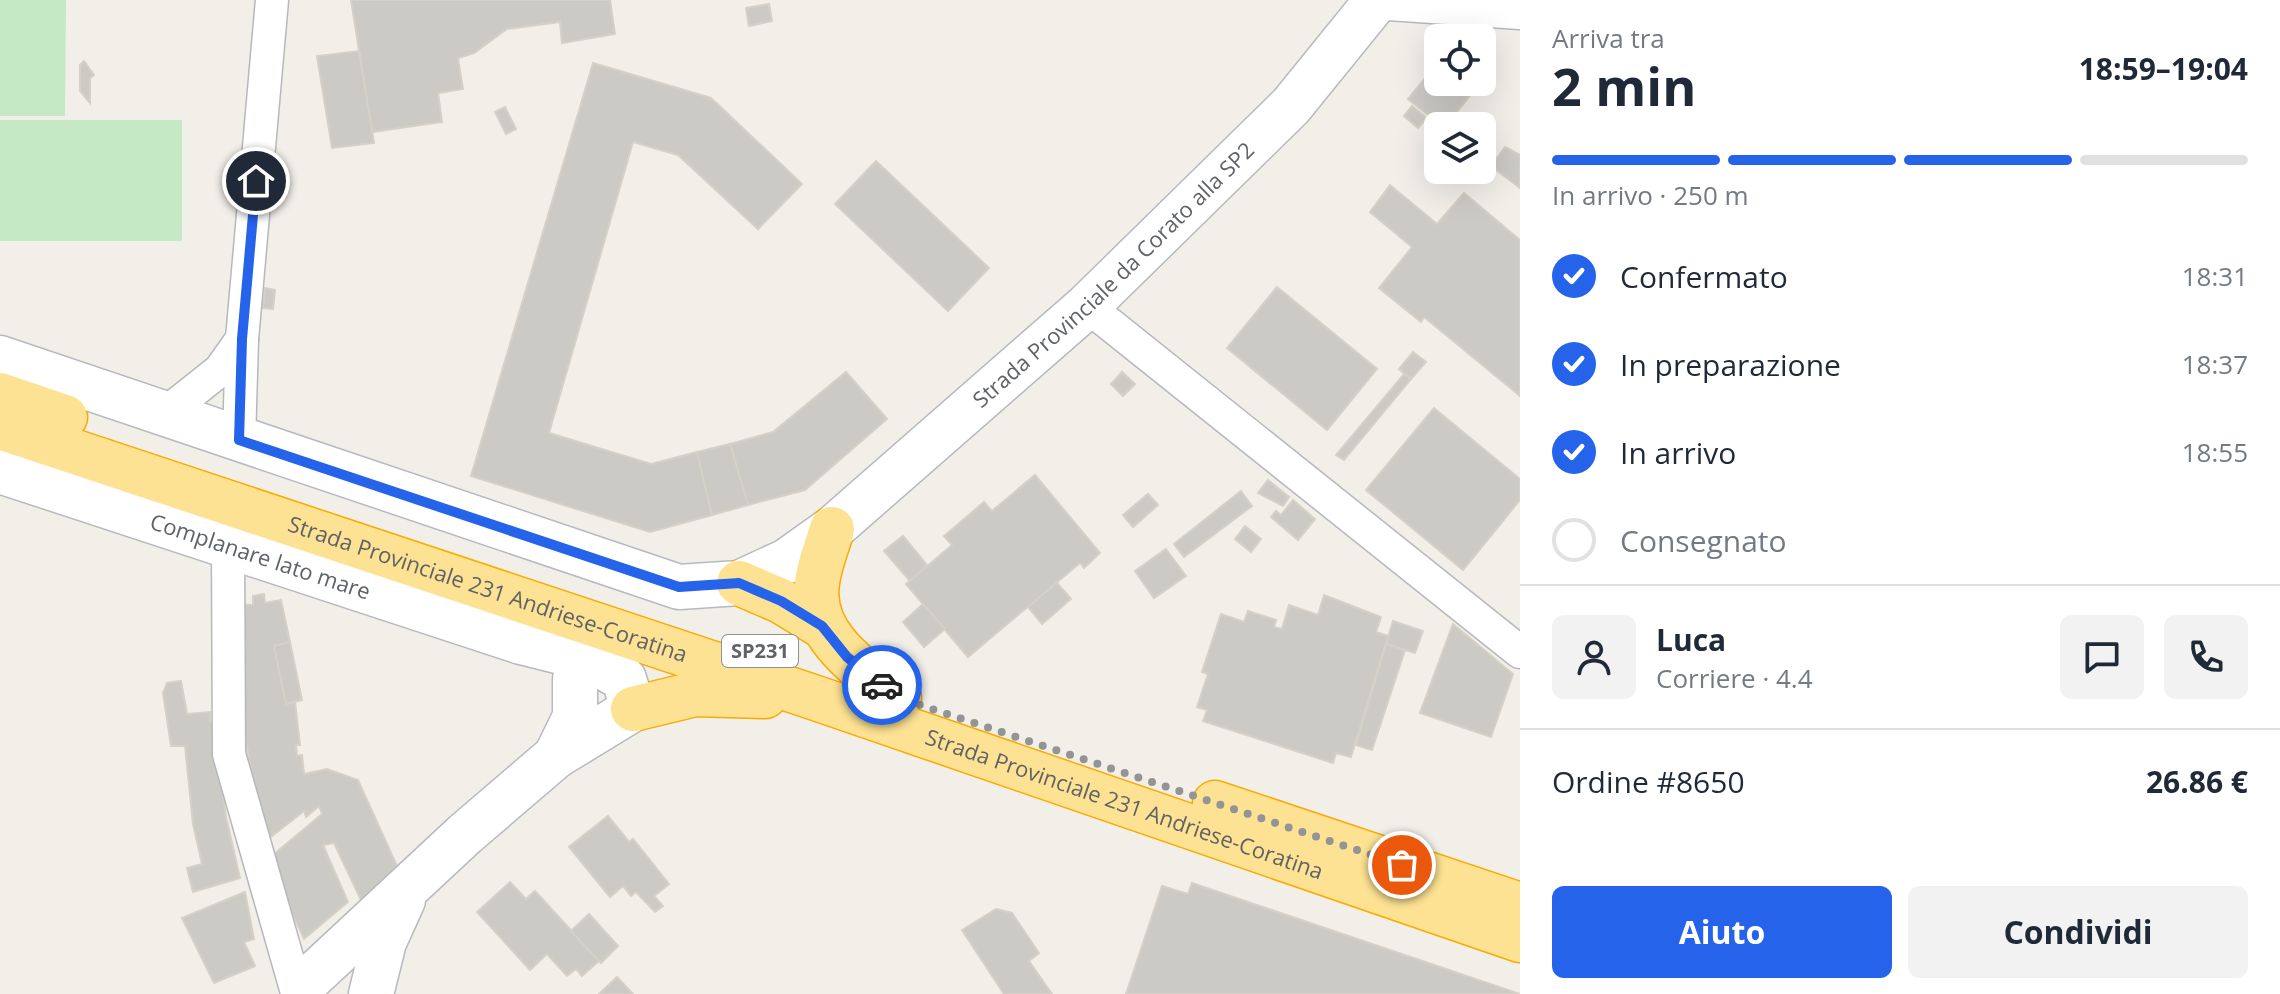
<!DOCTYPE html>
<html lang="it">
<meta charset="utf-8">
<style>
:root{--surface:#fff;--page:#f2f2f3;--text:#1f2937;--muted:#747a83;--line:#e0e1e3;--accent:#2563eb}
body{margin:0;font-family:"Open Sans",sans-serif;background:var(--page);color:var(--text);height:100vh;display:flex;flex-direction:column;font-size:30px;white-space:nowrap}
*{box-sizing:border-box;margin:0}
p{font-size:26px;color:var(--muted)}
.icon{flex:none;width:44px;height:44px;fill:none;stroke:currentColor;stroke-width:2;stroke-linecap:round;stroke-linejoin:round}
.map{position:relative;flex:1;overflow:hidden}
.details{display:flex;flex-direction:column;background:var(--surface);width:760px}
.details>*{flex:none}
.fabs{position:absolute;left:1424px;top:24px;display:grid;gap:16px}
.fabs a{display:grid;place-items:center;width:72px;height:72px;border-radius:12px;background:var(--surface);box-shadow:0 8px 32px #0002;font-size:40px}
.pin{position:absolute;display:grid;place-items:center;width:68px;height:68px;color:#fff;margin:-34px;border:4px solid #fff;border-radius:50%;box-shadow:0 2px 8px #0007}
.courier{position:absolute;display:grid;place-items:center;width:80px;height:80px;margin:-40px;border:6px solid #2563eb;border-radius:50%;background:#fff;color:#222;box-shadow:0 2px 10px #0007}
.headline em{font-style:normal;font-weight:700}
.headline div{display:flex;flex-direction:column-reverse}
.headline{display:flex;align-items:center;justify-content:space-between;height:136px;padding:0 32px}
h1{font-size:52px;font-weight:700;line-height:60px}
.bar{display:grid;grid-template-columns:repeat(4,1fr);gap:12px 8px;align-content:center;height:96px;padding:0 32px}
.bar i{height:10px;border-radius:6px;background:var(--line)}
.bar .active{background:var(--accent)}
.bar p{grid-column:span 4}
.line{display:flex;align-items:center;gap:20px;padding:0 32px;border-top:2px solid var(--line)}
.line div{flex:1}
.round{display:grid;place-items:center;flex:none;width:84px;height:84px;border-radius:12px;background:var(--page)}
ol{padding:0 32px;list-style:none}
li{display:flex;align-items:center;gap:24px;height:88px}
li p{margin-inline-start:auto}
li .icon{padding:8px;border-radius:50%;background:var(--accent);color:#fff;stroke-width:4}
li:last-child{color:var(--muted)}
li i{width:44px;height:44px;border:4px solid var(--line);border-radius:50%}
.action{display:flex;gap:16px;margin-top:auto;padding:16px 32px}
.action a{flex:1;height:92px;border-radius:12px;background:var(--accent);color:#fff;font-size:32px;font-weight:700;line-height:92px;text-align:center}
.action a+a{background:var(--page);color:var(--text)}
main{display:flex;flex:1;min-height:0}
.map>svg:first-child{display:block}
.green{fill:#c5e8c5}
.building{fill:#cccac5;stroke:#d6d1c6;stroke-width:2}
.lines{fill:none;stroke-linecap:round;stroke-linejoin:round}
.street-casing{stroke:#b5b8bc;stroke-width:35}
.secondary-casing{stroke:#b6babf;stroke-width:47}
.highway-casing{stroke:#f9ab00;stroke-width:47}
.street{stroke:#fff;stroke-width:32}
.secondary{stroke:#fff;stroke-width:44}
.highway{stroke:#fde293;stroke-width:44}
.done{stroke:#929495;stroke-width:8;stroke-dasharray:0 14.4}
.route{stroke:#2563eb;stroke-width:10}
.labels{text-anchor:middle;stroke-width:8;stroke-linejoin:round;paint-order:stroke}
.shield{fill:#fff;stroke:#8f9295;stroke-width:2}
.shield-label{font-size:20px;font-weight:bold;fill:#5f6368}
.street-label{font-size:22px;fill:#5f6368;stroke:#fff}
</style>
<main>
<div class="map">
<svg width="1520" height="994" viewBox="0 0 1520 994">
<rect width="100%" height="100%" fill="#f1efe8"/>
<g class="green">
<path d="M0,0H66L65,116H0Z"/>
<rect x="0" y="120" width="182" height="121"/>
</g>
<g class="building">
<path d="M351,0H610L615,34L562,43L560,22L507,29L474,53L458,58L463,89L438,93L442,122L372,132Z"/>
<path d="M769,4L772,21L749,26L746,8Z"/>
<path d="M359,51L374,143L332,148L317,56Z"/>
<path d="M84,61L94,75L90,78V103L80,91V65Z"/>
<path d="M1438,62V82H1466L1475,89L1454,116L1462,123L1459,126H1442L1408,99Z"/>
<path d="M593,63L711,98L802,184L758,229L678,155L633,142L549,433L651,464L697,452L712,515L650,532L471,476Z"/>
<path d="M1412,106L1427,118L1418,128L1404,116Z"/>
<path d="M505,107L516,129L506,134L495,112Z"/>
<path d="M1505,147L1520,155V188L1491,166Z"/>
<path d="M876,161L989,268L948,311L835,204Z"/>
<path d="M1390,185L1437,224L1464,193L1520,240V396L1424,317L1421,322L1379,288L1412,247L1370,212Z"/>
<path d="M1277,287L1377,369L1327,430L1227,348Z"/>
<path d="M265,288L275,290L273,309L263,308Z"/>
<path d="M1413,352L1426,362L1411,379L1399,369Z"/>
<path d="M846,372L887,419L805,490L748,505L730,444L773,432Z"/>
<path d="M1122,372L1135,384L1123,396L1111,384Z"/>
<path d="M1404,374L1411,379L1344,460L1336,455Z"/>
<path d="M1434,408L1520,479V500L1463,570L1366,490Z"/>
<path d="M730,444L748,505L712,515L697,452Z"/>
<path d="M1035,475L1100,553L1084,568L1080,563L968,657L906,584L952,545L944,536L984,502L992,511Z"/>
<path d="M1268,480L1289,497L1283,506L1258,493Z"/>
<path d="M1241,491L1252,506L1184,557L1174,544Z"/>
<path d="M1148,494L1158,505L1133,527L1123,515Z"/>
<path d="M1293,500L1315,519L1298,540L1271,517L1276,511L1281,515Z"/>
<path d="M1245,526L1261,539L1251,552L1235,539Z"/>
<path d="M903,536L927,565L910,581L884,551Z"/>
<path d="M1166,549L1186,576L1154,598L1135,571Z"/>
<path d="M1057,583L1071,599L1042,624L1028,607Z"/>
<path d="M264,594L265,603L281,600L290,642L274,646L286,704L295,702L300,745H296L297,756L302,755L304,774L327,769L358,780L397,866L361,900L334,843L323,845L348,902L304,939L267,860L322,814L319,806L306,817L304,811L262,844L241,708L236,604L253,605V596Z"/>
<path d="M1324,595L1381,617L1376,632L1388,636L1351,757L1336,753L1333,763L1203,721L1207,710L1197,707L1208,674L1202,672L1221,614L1244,622L1248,611L1276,620L1274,627L1282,629L1289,605L1318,615Z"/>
<path d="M923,604L945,629L924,647L903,622Z"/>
<path d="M1393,621L1423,631L1415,653L1386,644Z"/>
<path d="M1453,624L1513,674L1491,737L1420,713Z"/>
<path d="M290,642L302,700L286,704L274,646Z"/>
<path d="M1386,644L1405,650L1372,750L1356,745Z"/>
<path d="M181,681L187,714L210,712V721L214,722L226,817L240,878L193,892L187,868L202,864L193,824L185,746H171L163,693L167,683Z"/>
<path d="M608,816L629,842L633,839L669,884L654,896L663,906L655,912L636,892L631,896L623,886L610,897L569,847Z"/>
<path d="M510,882L526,899L535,891L599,961L582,976L576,969L567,976L547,954L530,970L477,912Z"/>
<path d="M1192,883L1520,994H1126L1162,886L1188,894Z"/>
<path d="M245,892L254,939L244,942L255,966L214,983L182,918Z"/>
<path d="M996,909L1012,913L1039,953L1029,961L1052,994H1004L962,930Z"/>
<path d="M589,914L618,946L601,963L571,931Z"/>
<path d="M617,977L633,994H599Z"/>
</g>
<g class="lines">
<g class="street-casing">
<g id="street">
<path d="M1374,3L1520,13"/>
<path d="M1087,306L1520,652"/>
<path d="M166,413L220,370L242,339"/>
<path d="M239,440L242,339L272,0"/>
<path d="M228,548L229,754L296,989"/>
</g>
</g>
<g class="secondary-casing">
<g id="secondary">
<path id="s1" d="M0,358L679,587L739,583L787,561L832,529L1087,306L1291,106L1377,0"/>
<path id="s2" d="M0,471L521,642L589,659L624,679L633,709"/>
<path d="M556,756L575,717V679"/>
<path d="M305,983L465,834L556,756L633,709"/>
<path d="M371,994L384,942L403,900"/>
</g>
</g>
<g class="highway-casing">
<g id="highway">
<path d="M0,395L65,417"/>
<path id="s3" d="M0,427L813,697L1520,940"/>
<path d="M832,529C827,546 819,565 817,583C809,637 863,670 899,698"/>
<path d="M739,583L781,601L822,626"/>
<path d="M633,709L695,694L765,696"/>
<path d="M1215,803L1520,905"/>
</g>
</g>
<use href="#street" class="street"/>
<use href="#secondary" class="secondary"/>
<use href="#highway" class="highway"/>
</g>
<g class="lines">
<path class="done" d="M882,685L899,698L1402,865"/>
<path class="route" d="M256,181L242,339L239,440L679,587L739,583L781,601L822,626L847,657L882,685"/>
</g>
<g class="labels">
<rect class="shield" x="722" y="635" width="76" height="32" rx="6"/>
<g class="shield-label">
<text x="760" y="658">SP231</text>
</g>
<g class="street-label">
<text dy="8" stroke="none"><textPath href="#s1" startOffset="1264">Strada Provinciale da Corato alla SP2</textPath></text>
<text dy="8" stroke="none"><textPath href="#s2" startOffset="274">Complanare lato mare</textPath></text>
<text dy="8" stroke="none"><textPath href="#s3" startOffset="514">Strada Provinciale 231 Andriese-Coratina</textPath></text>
<text dy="8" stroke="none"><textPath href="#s3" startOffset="1186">Strada Provinciale 231 Andriese-Coratina</textPath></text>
</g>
</g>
</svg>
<div class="fabs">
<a><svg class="icon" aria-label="locate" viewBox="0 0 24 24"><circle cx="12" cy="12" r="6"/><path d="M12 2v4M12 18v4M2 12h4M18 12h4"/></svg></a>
<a><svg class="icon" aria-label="layers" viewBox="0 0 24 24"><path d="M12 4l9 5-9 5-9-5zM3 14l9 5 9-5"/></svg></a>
</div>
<div class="pin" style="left:1402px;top:865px;background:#ea580c"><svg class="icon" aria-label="bag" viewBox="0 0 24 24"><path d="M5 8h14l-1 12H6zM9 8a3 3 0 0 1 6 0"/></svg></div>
<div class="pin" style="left:256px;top:181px;background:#1f2937"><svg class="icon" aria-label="home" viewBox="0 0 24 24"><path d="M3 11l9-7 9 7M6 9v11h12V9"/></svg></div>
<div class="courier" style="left:882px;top:685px"><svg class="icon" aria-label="car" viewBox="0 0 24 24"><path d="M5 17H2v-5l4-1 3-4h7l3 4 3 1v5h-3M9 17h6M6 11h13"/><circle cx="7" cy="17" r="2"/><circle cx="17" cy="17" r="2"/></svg></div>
</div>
<section class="details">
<div class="headline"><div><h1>2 min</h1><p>Arriva tra</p></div><em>18:59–19:04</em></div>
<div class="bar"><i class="active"></i><i class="active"></i><i class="active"></i><i></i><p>In arrivo · 250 m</p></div>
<ol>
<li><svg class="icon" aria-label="check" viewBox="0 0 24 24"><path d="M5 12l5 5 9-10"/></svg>Confermato<p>18:31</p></li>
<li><svg class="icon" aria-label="check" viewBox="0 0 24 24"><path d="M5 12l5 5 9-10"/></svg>In preparazione<p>18:37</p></li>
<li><svg class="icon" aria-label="check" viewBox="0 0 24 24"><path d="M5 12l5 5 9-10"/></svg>In arrivo<p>18:55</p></li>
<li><i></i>Consegnato</li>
</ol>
<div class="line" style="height:144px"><a class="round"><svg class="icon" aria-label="person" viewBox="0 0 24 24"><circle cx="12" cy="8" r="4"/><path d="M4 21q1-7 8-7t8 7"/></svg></a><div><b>Luca</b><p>Corriere · 4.4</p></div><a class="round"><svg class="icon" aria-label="chat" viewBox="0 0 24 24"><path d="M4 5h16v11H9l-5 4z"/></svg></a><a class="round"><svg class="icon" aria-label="phone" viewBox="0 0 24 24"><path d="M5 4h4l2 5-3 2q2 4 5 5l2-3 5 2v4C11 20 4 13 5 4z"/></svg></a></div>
<div class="line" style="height:104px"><div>Ordine #8650</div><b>26.86 €</b></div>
<div class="action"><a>Aiuto</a><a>Condividi</a></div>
</section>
</main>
